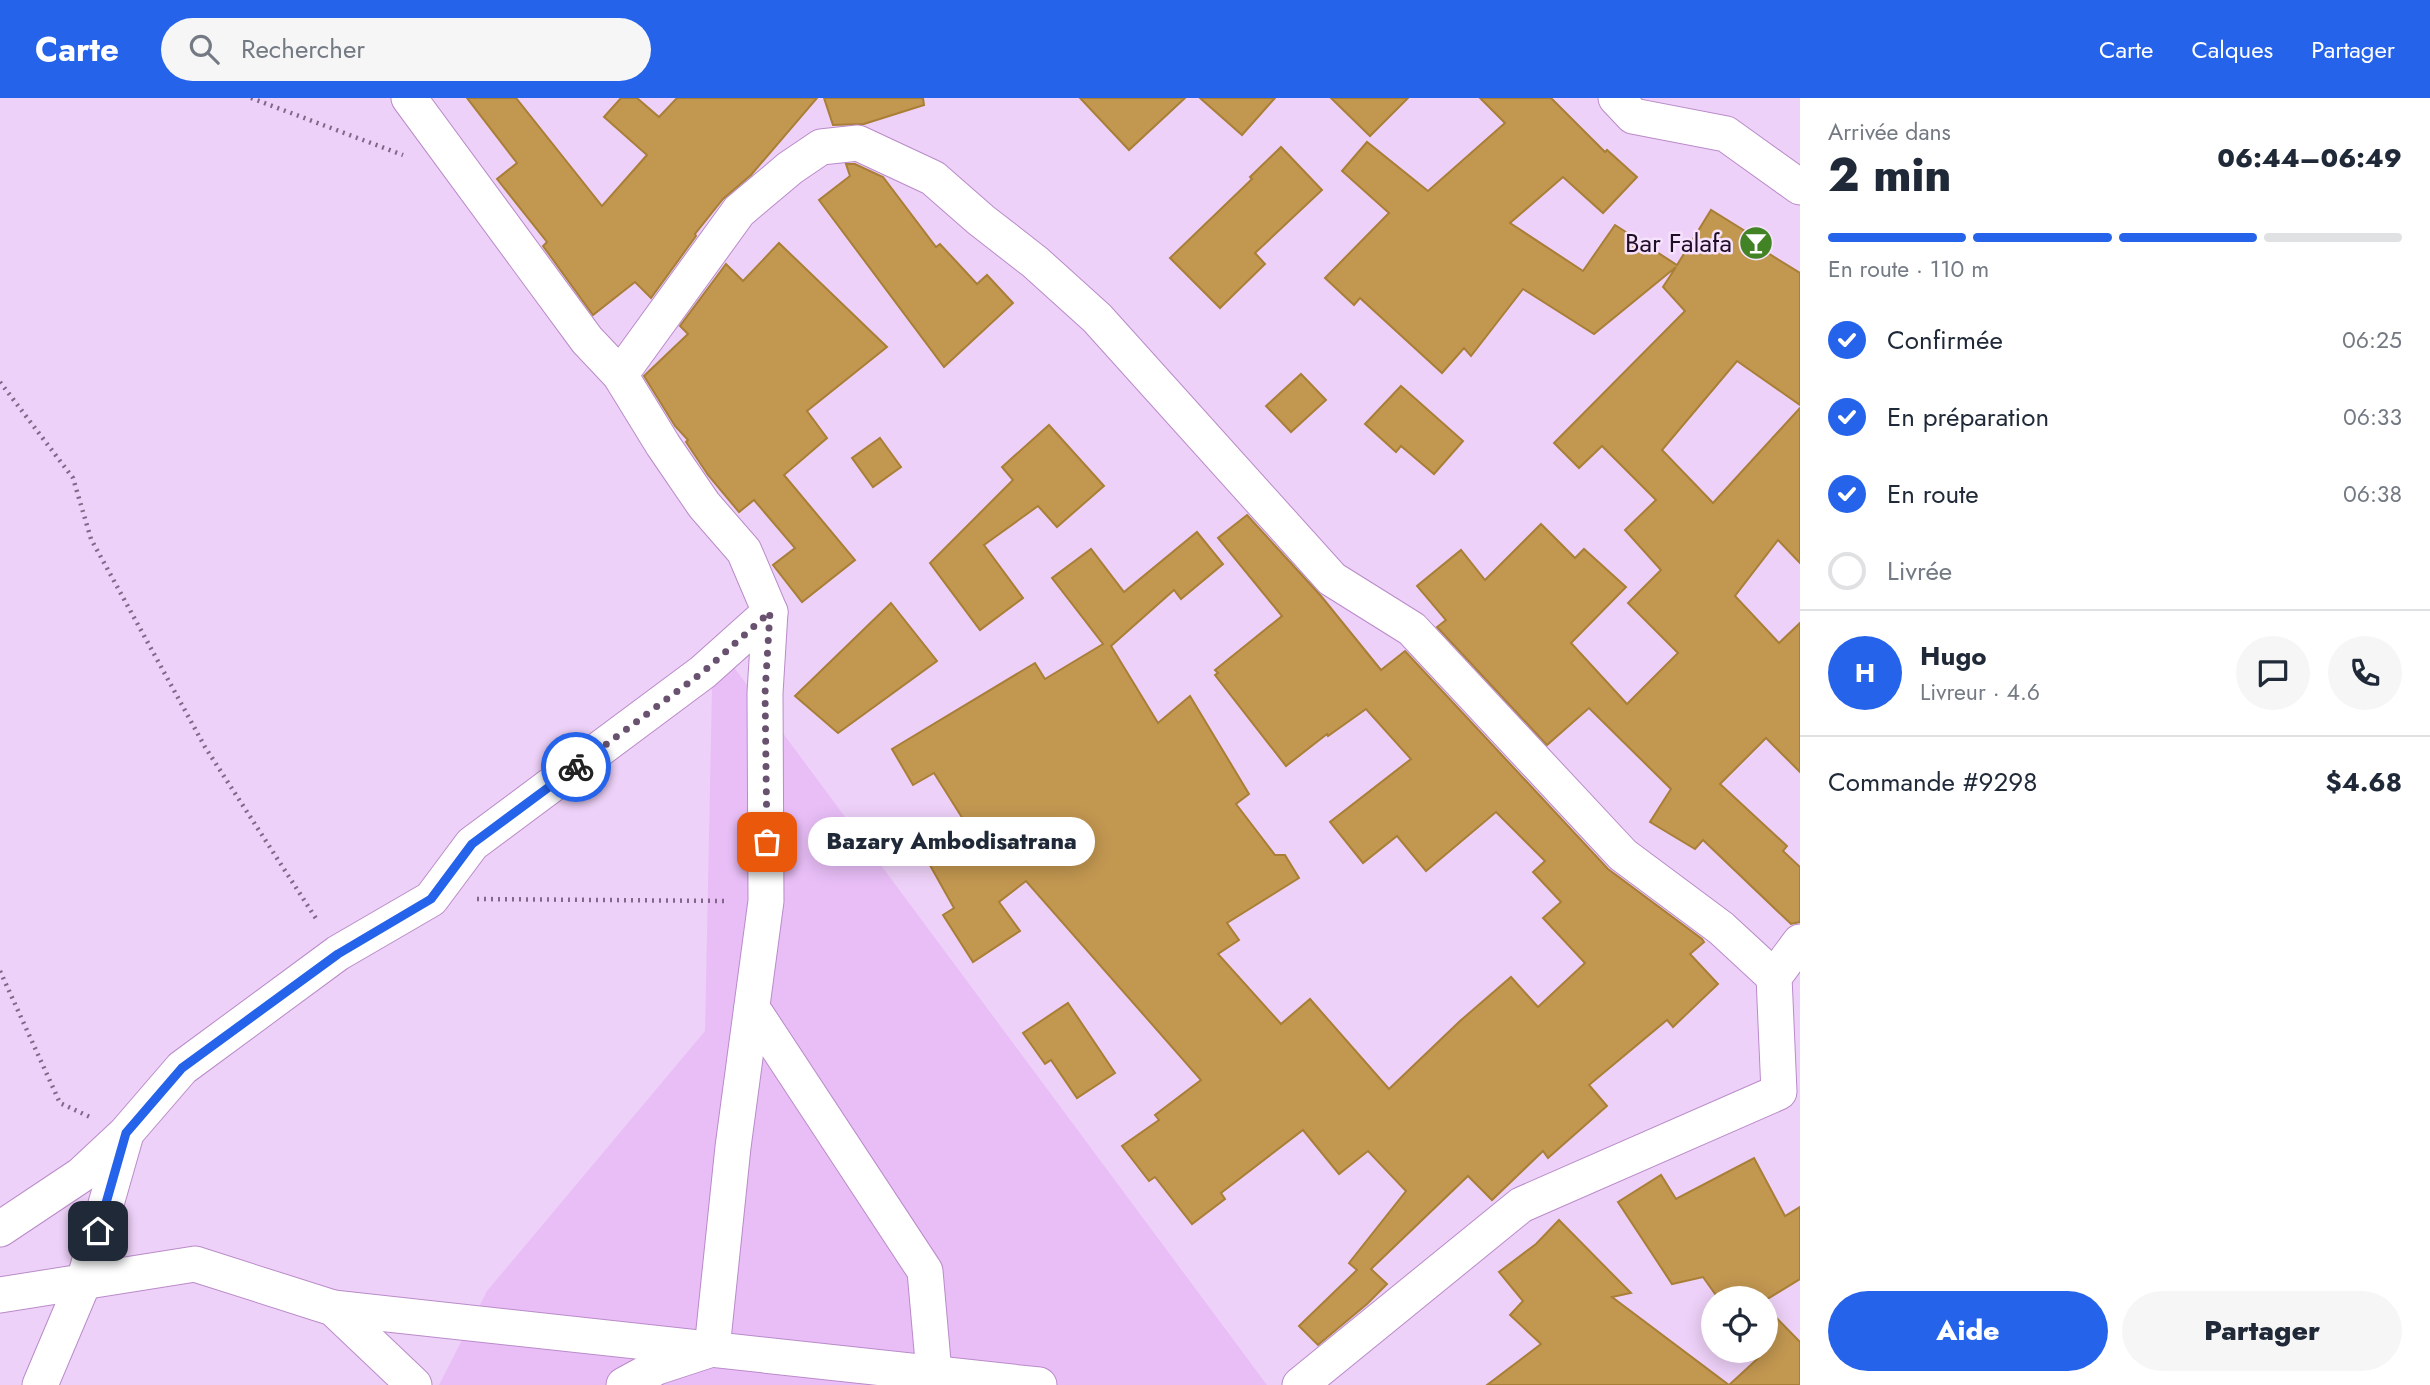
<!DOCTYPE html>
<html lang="fr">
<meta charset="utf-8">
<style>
:root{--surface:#fff;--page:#f6f6f7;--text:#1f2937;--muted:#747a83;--line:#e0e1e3;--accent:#2563eb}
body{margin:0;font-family:Jost,sans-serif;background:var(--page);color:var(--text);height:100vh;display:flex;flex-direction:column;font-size:26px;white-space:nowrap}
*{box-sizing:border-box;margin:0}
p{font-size:23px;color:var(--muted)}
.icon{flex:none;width:38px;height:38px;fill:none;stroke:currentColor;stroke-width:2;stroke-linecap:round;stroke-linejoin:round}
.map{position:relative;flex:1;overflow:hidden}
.sheet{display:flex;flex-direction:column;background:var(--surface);width:630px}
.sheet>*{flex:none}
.buttons{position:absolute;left:1701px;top:1188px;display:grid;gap:14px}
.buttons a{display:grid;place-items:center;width:77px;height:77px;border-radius:50%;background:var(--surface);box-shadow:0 4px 18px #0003;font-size:35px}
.pin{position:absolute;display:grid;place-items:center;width:60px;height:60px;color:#fff;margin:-30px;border-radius:14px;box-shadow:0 4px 10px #0006}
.courier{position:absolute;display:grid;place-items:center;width:70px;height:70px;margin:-35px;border:5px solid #2563eb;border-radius:50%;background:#fff;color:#222;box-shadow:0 2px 9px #0007}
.bubble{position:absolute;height:49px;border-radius:24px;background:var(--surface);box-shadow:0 4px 18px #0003;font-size:23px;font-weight:800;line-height:49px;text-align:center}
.headline em{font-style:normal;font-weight:800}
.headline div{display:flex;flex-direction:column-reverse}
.headline{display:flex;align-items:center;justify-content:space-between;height:119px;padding:0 28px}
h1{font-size:46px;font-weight:800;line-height:52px}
.bar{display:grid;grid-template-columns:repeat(4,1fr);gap:10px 7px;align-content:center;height:84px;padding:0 28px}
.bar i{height:9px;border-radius:5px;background:var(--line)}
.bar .selected{background:var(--accent)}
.bar p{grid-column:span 4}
.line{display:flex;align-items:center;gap:18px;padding:0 28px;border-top:2px solid var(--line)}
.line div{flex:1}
.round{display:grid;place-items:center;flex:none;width:74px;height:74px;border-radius:37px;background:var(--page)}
ol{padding:0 28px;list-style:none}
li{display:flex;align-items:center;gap:21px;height:77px}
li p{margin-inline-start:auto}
li .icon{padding:7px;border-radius:50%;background:var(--accent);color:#fff;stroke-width:4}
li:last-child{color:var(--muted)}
li i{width:38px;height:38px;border:4px solid var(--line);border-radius:50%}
.primary-button{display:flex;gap:14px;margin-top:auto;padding:14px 28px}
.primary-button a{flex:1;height:80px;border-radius:42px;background:var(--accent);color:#fff;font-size:28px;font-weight:800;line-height:80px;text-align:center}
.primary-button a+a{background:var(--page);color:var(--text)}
header{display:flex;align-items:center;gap:42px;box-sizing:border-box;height:98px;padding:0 35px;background:var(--accent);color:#fff}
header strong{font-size:33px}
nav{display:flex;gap:38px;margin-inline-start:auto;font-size:24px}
.search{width:490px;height:63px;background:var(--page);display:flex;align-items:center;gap:18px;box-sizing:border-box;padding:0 24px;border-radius:38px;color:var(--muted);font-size:26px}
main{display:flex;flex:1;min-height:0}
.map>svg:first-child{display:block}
.built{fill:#e9bef7}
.building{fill:#c29750;stroke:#a97e37;stroke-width:2}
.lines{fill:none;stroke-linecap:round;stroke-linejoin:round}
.street-casing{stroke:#ba8bc9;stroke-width:37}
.path{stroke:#806988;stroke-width:4.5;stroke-dasharray:2 5;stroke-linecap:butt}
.street{stroke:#fff;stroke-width:35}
.done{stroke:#685270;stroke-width:7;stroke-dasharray:0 12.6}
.route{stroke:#2563eb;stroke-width:9}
.labels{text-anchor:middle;stroke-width:5;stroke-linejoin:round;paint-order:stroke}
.poi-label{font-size:26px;fill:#200e26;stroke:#f6e2fd;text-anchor:end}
</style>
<header>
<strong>Carte</strong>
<div class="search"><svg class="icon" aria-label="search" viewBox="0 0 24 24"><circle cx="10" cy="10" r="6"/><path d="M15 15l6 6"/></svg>Rechercher</div>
<nav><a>Carte</a><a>Calques</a><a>Partager</a></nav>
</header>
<main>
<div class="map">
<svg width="1800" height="1287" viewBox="0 0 1800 1287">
<rect width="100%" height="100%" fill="#eed1f8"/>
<path class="built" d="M713,541L1267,1287H439L487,1193L705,933Z"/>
<g class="building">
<path d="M467,0H516L602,108L647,57L604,19L621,0H637L659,19L677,0H817L751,77L723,101L695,136L696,138L651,200L635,184L593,217L543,148L547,144L497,81L517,65Z"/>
<path d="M824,0H923L924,7L864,26L833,27Z"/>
<path d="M1080,0H1185L1129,52Z"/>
<path d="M1200,0H1275L1242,37Z"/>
<path d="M1331,0H1408L1370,38Z"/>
<path d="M1480,0H1551L1605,54L1607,52L1637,79L1603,115L1563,79L1510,125L1583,173L1615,127L1677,167L1711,112L1758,141L1755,147L1800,175V307L1737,263L1662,352L1713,405L1800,310V465L1778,442L1735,498L1779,545L1800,525V674L1766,640L1720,686L1787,748L1783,753L1800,769V824L1791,826L1703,742L1695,751L1650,724L1671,691L1589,610L1547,647L1437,529L1446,522L1417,488L1461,452L1485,482L1541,426L1575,460L1584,451L1626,489L1571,545L1627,606L1678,555L1628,505L1661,472L1625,432L1656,402L1602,348L1579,370L1554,345L1685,213L1663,189L1676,169L1594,236L1523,191L1471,258L1464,250L1442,275L1360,200L1354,207L1325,180L1389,115L1342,73L1367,44L1428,93L1505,25Z"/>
<path d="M1281,49L1322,92L1255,155L1265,166L1220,210L1170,160L1252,81L1250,79Z"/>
<path d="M846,66H855L883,79L936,149L940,146L977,186L987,177L1013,205L944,269L819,102L850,78Z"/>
<path d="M779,145L887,249L807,313L827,340L784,377L855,462L802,504L773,467L795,450L754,402L739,414L708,377L686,344L688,342L675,328L644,278L688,236L680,228L726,166L743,183Z"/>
<path d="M1301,276L1326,302L1291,334L1266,308Z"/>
<path d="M1401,288L1463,343L1434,376L1401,348L1396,354L1365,326Z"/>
<path d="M1049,327L1104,388L1057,429L1038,408L984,447L1023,500L980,532L930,465L1013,382L1002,369Z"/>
<path d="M880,340L901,369L873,389L852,360Z"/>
<path d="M1247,417L1321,498L1381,572L1405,553L1608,771L1702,841L1704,844L1690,856L1718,886L1673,929L1667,922L1589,987L1607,1008L1548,1060L1543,1053L1492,1102L1468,1078L1371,1171L1387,1186L1367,1206L1318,1247L1299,1228L1357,1172L1349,1165L1406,1093L1368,1053L1339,1076L1303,1032L1221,1095L1225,1101L1192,1126L1155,1079L1149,1083L1122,1048L1159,1022L1155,1017L1201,982L1026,783L999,804L1020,833L973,864L943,817L954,810L927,762L973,737L934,675L913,687L892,651L1035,565L1045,581L1103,546L1052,480L1091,451L1124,494L1197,434L1223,466L1181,501L1174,492L1111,548L1158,625L1190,598L1249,696L1236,706L1275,757H1285L1299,780L1227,825L1239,842L1218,856L1281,926L1310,901L1389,991L1460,923L1511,879L1538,909L1585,865L1543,820L1561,804L1533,774L1545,763L1496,714L1426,773L1397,738L1363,765L1330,724L1411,661L1366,611L1328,638L1327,636L1286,668L1215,577L1218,575L1215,572L1282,518L1218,440Z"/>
<path d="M891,505L937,563L838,635L795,598Z"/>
<path d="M1068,905L1115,975L1077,1000L1051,962L1045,966L1023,935Z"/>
<path d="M1754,1060L1785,1118L1800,1109V1181L1769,1200H1718L1703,1179L1672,1186L1618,1104L1661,1077L1676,1101Z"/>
<path d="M1559,1122L1631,1195L1612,1199L1729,1287L1766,1253V1209L1800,1244V1287H1487L1541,1246L1510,1217L1523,1203L1499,1174L1536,1146Z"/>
</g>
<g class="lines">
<g class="street-casing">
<g id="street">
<path d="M409,0L587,242L620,277L663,347L704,407L744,453L770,514L765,595L766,803L733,1049L712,1251L657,1269L624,1287"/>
<path d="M1616,0L1633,18L1726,36L1800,89"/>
<path d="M620,277L739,113L790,70L821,49L858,45L933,80L981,122L1035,164L1097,220L1332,481L1412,531L1623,757L1721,830L1774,879"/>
<path d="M752,910L925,1173L934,1275L933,1287"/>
<path d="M0,1131L81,1077L126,1035L182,970L338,855L431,801L472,746L703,574L770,514"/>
<path d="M0,1197L195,1166L333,1210L414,1287"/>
<path d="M333,1210L1039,1287"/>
<path d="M40,1287L84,1183L126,1036"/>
<path d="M1300,1287L1521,1107L1779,994L1774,879L1800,844"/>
</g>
</g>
<g class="path">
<path d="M251,0L403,57"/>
<path d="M0,284L73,380L91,441L205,649L317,822"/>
<path d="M477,801L727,803"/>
<path d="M0,873L60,1005L90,1019"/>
</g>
<use href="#street" class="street"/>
</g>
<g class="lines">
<path class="done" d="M576,669L703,574L770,514L765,595L767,744"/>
<path class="route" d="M98,1133L126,1035L182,970L338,856L431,801L472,746L576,669"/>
</g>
<defs>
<g id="bar-disc" transform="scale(1.75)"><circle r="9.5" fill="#428425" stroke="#f6e2fd"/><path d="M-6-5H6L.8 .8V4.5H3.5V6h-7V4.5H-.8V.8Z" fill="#fff"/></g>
</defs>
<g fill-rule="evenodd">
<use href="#bar-disc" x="1756" y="145"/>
</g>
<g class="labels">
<g class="poi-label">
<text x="1732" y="154">Bar Falafa</text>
</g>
</g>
</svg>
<div class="buttons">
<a><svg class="icon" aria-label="locate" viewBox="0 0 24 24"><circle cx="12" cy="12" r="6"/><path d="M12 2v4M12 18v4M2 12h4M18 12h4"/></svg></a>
</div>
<div class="pin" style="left:767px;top:744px;background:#ea580c"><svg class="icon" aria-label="bag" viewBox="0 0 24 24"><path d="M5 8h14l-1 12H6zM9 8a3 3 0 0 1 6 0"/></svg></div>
<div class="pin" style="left:98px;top:1133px;background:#1f2937"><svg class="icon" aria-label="home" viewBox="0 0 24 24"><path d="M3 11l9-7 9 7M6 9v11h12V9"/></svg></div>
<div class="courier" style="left:576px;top:669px"><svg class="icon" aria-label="bike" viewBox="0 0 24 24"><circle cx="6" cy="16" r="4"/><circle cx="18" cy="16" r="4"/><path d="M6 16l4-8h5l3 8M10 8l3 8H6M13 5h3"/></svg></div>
<div class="bubble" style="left:808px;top:719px;width:287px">Bazary Ambodisatrana</div>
</div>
<section class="sheet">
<div class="headline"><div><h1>2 min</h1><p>Arrivée dans</p></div><em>06:44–06:49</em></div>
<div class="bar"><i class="selected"></i><i class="selected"></i><i class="selected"></i><i></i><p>En route · 110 m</p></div>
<ol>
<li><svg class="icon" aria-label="check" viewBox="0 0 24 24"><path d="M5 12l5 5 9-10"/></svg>Confirmée<p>06:25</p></li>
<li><svg class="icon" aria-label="check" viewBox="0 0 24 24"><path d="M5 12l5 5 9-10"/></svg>En préparation<p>06:33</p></li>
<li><svg class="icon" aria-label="check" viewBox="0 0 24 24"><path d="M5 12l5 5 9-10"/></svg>En route<p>06:38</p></li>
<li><i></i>Livrée</li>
</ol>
<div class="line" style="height:126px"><b class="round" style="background:var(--accent);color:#fff">H</b><div><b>Hugo</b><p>Livreur · 4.6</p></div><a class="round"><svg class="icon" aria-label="chat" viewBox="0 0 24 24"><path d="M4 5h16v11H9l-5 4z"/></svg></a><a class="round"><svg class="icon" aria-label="phone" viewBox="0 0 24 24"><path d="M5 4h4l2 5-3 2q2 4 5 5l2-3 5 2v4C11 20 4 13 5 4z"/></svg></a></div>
<div class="line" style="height:91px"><div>Commande #9298</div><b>$4.68</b></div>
<div class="primary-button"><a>Aide</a><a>Partager</a></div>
</section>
</main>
